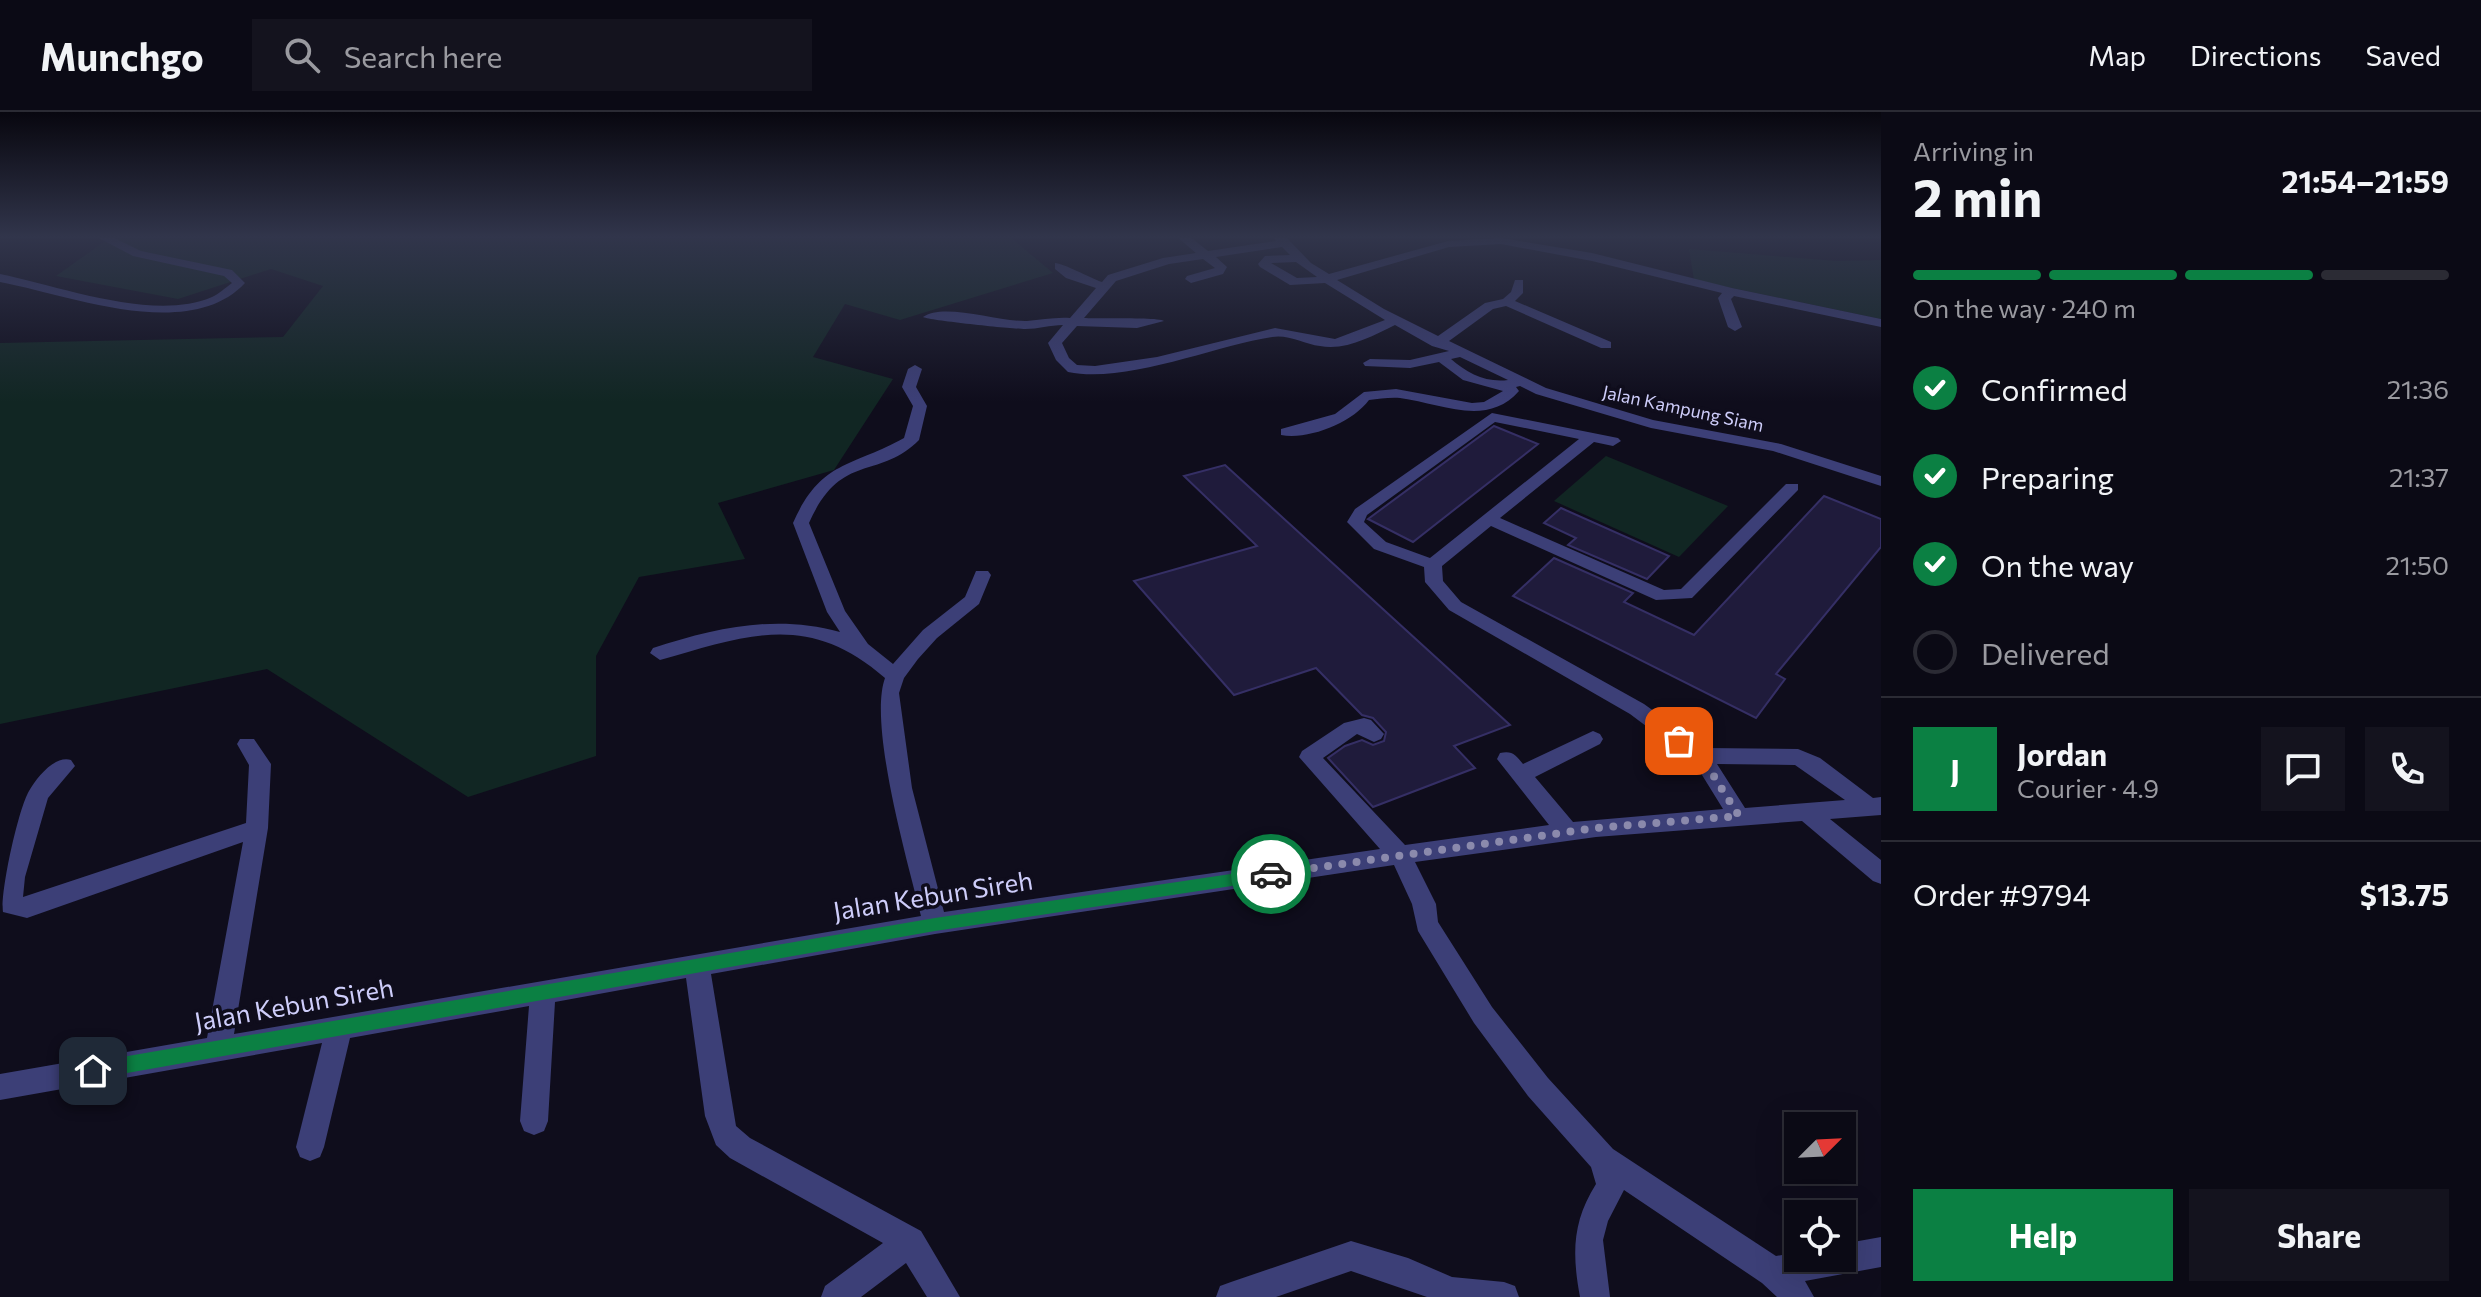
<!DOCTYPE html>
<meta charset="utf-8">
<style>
:root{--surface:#0b0a15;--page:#14131e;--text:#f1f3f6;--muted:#9a9aa0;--line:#2b2b34;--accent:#0b8043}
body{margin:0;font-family:Commissioner,sans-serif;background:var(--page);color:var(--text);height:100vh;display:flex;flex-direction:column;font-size:30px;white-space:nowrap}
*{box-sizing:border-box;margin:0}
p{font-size:26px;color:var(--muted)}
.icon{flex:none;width:44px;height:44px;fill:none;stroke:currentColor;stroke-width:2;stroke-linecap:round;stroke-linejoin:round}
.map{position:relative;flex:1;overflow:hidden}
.panel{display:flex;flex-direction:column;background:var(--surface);width:600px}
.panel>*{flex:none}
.needle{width:52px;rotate:66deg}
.fabs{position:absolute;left:1784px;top:1000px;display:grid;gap:16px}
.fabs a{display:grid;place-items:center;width:72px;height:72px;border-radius:0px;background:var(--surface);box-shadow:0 8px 32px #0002,0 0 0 2px var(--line);font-size:40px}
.pin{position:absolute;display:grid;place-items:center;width:68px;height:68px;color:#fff;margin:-34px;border-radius:16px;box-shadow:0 4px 12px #0006}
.courier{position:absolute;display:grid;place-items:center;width:80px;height:80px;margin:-40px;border:6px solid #0b8043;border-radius:50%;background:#fff;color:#222;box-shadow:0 2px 10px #0007}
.headline em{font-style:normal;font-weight:700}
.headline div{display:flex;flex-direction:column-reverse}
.headline{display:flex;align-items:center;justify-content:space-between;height:136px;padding:0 32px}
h1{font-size:52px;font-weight:700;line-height:60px}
.bar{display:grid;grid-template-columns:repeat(4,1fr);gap:12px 8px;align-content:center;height:96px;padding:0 32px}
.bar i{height:10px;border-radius:6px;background:var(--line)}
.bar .current{background:var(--accent)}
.bar p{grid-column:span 4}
.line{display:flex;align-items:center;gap:20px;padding:0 32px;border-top:2px solid var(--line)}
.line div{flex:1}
.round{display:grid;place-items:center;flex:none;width:84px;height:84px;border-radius:0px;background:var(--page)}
ol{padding:0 32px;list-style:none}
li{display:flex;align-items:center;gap:24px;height:88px}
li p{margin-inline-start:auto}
li .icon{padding:8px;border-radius:50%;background:var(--accent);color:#fff;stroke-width:4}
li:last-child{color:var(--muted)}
li i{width:44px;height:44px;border:4px solid var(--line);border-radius:50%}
.action{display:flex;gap:16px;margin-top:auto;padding:16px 32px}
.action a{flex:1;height:92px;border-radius:0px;background:var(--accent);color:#fff;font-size:32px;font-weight:700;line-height:92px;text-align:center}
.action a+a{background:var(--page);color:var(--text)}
header{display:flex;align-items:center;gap:48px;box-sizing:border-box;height:112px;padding:0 40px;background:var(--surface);border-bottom:2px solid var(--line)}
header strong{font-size:38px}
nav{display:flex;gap:44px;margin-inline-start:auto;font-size:28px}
.search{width:560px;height:72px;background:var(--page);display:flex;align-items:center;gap:20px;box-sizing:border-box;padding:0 28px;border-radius:0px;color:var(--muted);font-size:30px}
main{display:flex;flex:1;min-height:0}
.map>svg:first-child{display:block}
.green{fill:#112623}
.building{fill:#1f1b3b;stroke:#352f65;stroke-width:2}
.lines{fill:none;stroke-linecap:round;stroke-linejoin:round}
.minor{fill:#3c3f77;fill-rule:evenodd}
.route{fill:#0b8043}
.done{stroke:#8b8aac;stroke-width:8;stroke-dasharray:0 14.4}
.labels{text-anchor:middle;stroke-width:7;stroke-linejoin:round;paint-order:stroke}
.far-street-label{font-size:18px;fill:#cecdfa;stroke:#0f0d1c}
.near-street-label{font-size:26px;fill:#cecdfa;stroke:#0f0d1c}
</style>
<header>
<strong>Munchgo</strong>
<div class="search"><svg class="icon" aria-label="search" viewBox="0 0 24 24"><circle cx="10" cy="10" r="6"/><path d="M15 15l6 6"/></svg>Search here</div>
<nav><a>Map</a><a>Directions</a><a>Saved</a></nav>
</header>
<main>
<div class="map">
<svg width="1881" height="1185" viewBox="0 0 1881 1185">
<rect width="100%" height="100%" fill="#0f0d1c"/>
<g class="green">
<path d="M112,124H1009L1053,161L900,208L845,192L813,245L893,267L834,358L718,391L745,447L639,465L596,544V644L468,685L267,557L0,612V231L283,225L323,174L271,157L178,187L56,164Z"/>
<path d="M1689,137L1837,149L1881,148V207L1694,168Z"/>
<path d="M1606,344L1728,394L1679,445L1554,389Z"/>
</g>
<g class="building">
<path d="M1494,314L1538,332L1413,430L1368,407Z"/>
<path d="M1225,353L1510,613L1454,634L1475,656L1373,695L1328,646L1345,634L1362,628L1373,633L1384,629L1386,620L1373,606L1362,603L1316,556L1234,583L1134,469L1257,434L1184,364Z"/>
<path d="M1824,384L1881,407V435L1776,562L1785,567L1756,606L1513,484L1554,446L1633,481L1624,490L1694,523Z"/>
<path d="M1561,396L1669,444L1647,467L1568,433L1576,426L1544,411Z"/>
</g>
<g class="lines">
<g class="minor">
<path d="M95,124H110L141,139L232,158L245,171C189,231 69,183 0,170V162C59,174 154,210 212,185C219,182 225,176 232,171L224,164L133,144Z"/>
<path d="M1176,124H1189L1208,139L1276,129L1273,124H1285L1311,151L1329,162L1448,129L1501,126L1592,141L1732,176L1881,207V215L1734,184L1731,187L1742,215L1735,219L1728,215L1718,186L1722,181L1592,149L1501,132L1449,135L1337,168L1384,197L1438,224L1485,191L1503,187L1511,180L1515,168H1523V181L1515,189L1611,230V236H1601L1506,194L1493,197L1449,229L1546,276L1653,308L1781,332L1881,364V374L1773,339L1651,316L1536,282L1520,274L1516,275L1519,279C1487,316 1440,291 1400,286C1390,285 1379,287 1369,288C1352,311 1309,328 1281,323V317L1335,302L1364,280L1396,277L1472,291L1484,290L1503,279L1463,268L1439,250L1410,256L1365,254L1363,251L1370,247L1410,248L1449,239L1432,234L1395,213C1372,224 1346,239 1320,234C1304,232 1288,222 1272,225C1214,234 1126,272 1068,260L1056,248L1048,231L1063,213C1050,213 1038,217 1025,217C1012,217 927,208 923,205C943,190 1000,210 1027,209C1041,208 1055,205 1070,206L1096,176L1066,166L1055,157V151C1063,151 1090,166 1102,170L1108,163L1163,146L1196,141ZM1282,135L1290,143L1265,144L1258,152L1260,155L1290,173L1325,171L1385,208L1335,227L1275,216L1157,245L1095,254L1077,253L1069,246L1062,231L1077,214L1137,216L1164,209C1158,205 1098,207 1084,206L1116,169L1169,152L1203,147L1215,156L1187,164L1185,167L1191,171L1223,162L1227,155L1216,145ZM1296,150L1317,165L1297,166L1271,151ZM1460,245L1508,268C1486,271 1467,261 1451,247Z"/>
<path d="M915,253L922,257L916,275L927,294L919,328C878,369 841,339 809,411L845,499L868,532L893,552L923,518L965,485L976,459H988L991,463L979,492L937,526L918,547L904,566L899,581L912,676L944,800L1380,737L1299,645L1302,639L1344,611L1364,606L1371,608L1384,622L1381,627L1374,630L1357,622L1323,646L1405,733L1549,713L1497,647L1500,641C1512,638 1516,643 1523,652L1593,619L1600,622L1603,627L1600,632L1535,665L1573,710L1723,697L1694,650L1630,602L1449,498L1425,470L1424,455L1374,437L1347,410L1355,397L1492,301L1618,326L1621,329L1613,334L1594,330L1500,406L1664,478L1681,477L1786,372H1798V378L1692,486L1656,488L1491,414L1442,454L1443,469L1461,490L1644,592L1705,636L1798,637L1820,646L1873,686L1881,685V703L1830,707L1881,748V772L1873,769L1802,709L1596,725L1415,750L1436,792L1438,810L1492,895L1548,966L1613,1037L1776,1144L1798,1140V1146H1842V1132L1881,1125V1155L1805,1169L1814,1185H1777L1762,1171L1624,1078L1608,1109L1603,1128L1610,1185H1580C1572,1142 1572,1110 1596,1072L1591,1055L1528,984L1474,911L1418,819L1412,792L1394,753L935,822L711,862L736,1014L750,1026L921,1119L960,1185H927L906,1151L861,1185H821L825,1174L883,1131L730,1046L716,1033L705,1004L686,866L555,890L548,1009L544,1019L534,1023L524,1019L520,1009L529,894L350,926L324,1035L320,1045L310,1049L300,1045L296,1035L322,931L0,988V962L207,926L243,730L27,806L3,800C0,781 18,698 29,679C37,665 55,643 71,648L75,654L48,686L25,765L23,785L246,711L249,653L237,632L240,627H254L271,652L268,716L234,922L921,804C908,751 868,613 885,566C808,499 748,523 660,548L650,541L653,536C716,516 775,502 840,520L827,500L793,411C821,348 850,356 904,326L913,294L902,275L908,257ZM1495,310L1579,327L1430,446L1386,430L1364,410L1367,403ZM1717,652L1795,653L1845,688L1745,696Z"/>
<path d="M1351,1129L1408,1146L1452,1165L1504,1170L1515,1174L1519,1185H1427L1351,1159L1276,1185H1216L1220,1174L1231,1170Z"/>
</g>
</g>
<linearGradient id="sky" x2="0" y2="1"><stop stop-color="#08070f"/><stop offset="0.43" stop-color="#31354b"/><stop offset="1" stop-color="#31354b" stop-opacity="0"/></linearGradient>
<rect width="1881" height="290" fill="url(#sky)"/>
<path class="route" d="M1271,756L1278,762L1271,768L935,819L93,967L87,965L85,959L87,953L93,950L935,806Z"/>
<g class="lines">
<path class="done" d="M1271,762L1596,716L1739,704L1701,644L1679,629"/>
</g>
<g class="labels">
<g class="far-street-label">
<text transform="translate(1683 297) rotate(12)" y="6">Jalan Kampung Siam</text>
</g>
<g class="near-street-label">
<text transform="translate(933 784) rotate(-9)" y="9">Jalan Kebun Sireh</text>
<text transform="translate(294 893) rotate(-10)" y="9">Jalan Kebun Sireh</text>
</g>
</g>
</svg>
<div class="fabs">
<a><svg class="needle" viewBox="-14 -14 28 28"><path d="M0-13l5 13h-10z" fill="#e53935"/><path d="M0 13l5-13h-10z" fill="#9a9aa0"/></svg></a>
<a><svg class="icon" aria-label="locate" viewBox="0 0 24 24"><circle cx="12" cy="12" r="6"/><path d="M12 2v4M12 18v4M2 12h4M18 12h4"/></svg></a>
</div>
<div class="pin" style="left:1679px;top:629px;background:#ea580c"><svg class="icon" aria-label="bag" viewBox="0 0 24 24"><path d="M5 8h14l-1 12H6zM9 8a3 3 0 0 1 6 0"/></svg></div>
<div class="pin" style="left:93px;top:959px;background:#1f2937"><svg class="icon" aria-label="home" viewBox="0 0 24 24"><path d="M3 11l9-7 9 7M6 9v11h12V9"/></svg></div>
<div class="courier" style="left:1271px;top:762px"><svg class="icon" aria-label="car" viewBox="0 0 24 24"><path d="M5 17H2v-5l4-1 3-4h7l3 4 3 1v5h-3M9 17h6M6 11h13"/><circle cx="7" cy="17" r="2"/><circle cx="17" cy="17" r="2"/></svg></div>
</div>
<section class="panel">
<div class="headline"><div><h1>2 min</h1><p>Arriving in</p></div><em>21:54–21:59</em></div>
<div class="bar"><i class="current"></i><i class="current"></i><i class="current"></i><i></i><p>On the way · 240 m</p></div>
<ol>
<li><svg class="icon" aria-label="check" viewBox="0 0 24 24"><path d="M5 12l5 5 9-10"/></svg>Confirmed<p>21:36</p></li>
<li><svg class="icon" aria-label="check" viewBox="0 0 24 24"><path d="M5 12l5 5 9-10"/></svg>Preparing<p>21:37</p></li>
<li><svg class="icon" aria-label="check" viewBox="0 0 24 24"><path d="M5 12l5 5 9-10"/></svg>On the way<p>21:50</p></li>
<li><i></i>Delivered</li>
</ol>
<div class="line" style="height:144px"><b class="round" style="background:var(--accent);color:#fff">J</b><div><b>Jordan</b><p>Courier · 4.9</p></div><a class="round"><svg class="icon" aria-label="chat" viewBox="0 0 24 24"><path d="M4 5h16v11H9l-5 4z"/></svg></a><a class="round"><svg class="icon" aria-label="phone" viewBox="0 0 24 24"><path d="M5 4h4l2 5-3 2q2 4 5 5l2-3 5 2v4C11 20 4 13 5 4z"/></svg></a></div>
<div class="line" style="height:104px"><div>Order #9794</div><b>$13.75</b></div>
<div class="action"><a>Help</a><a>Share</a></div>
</section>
</main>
